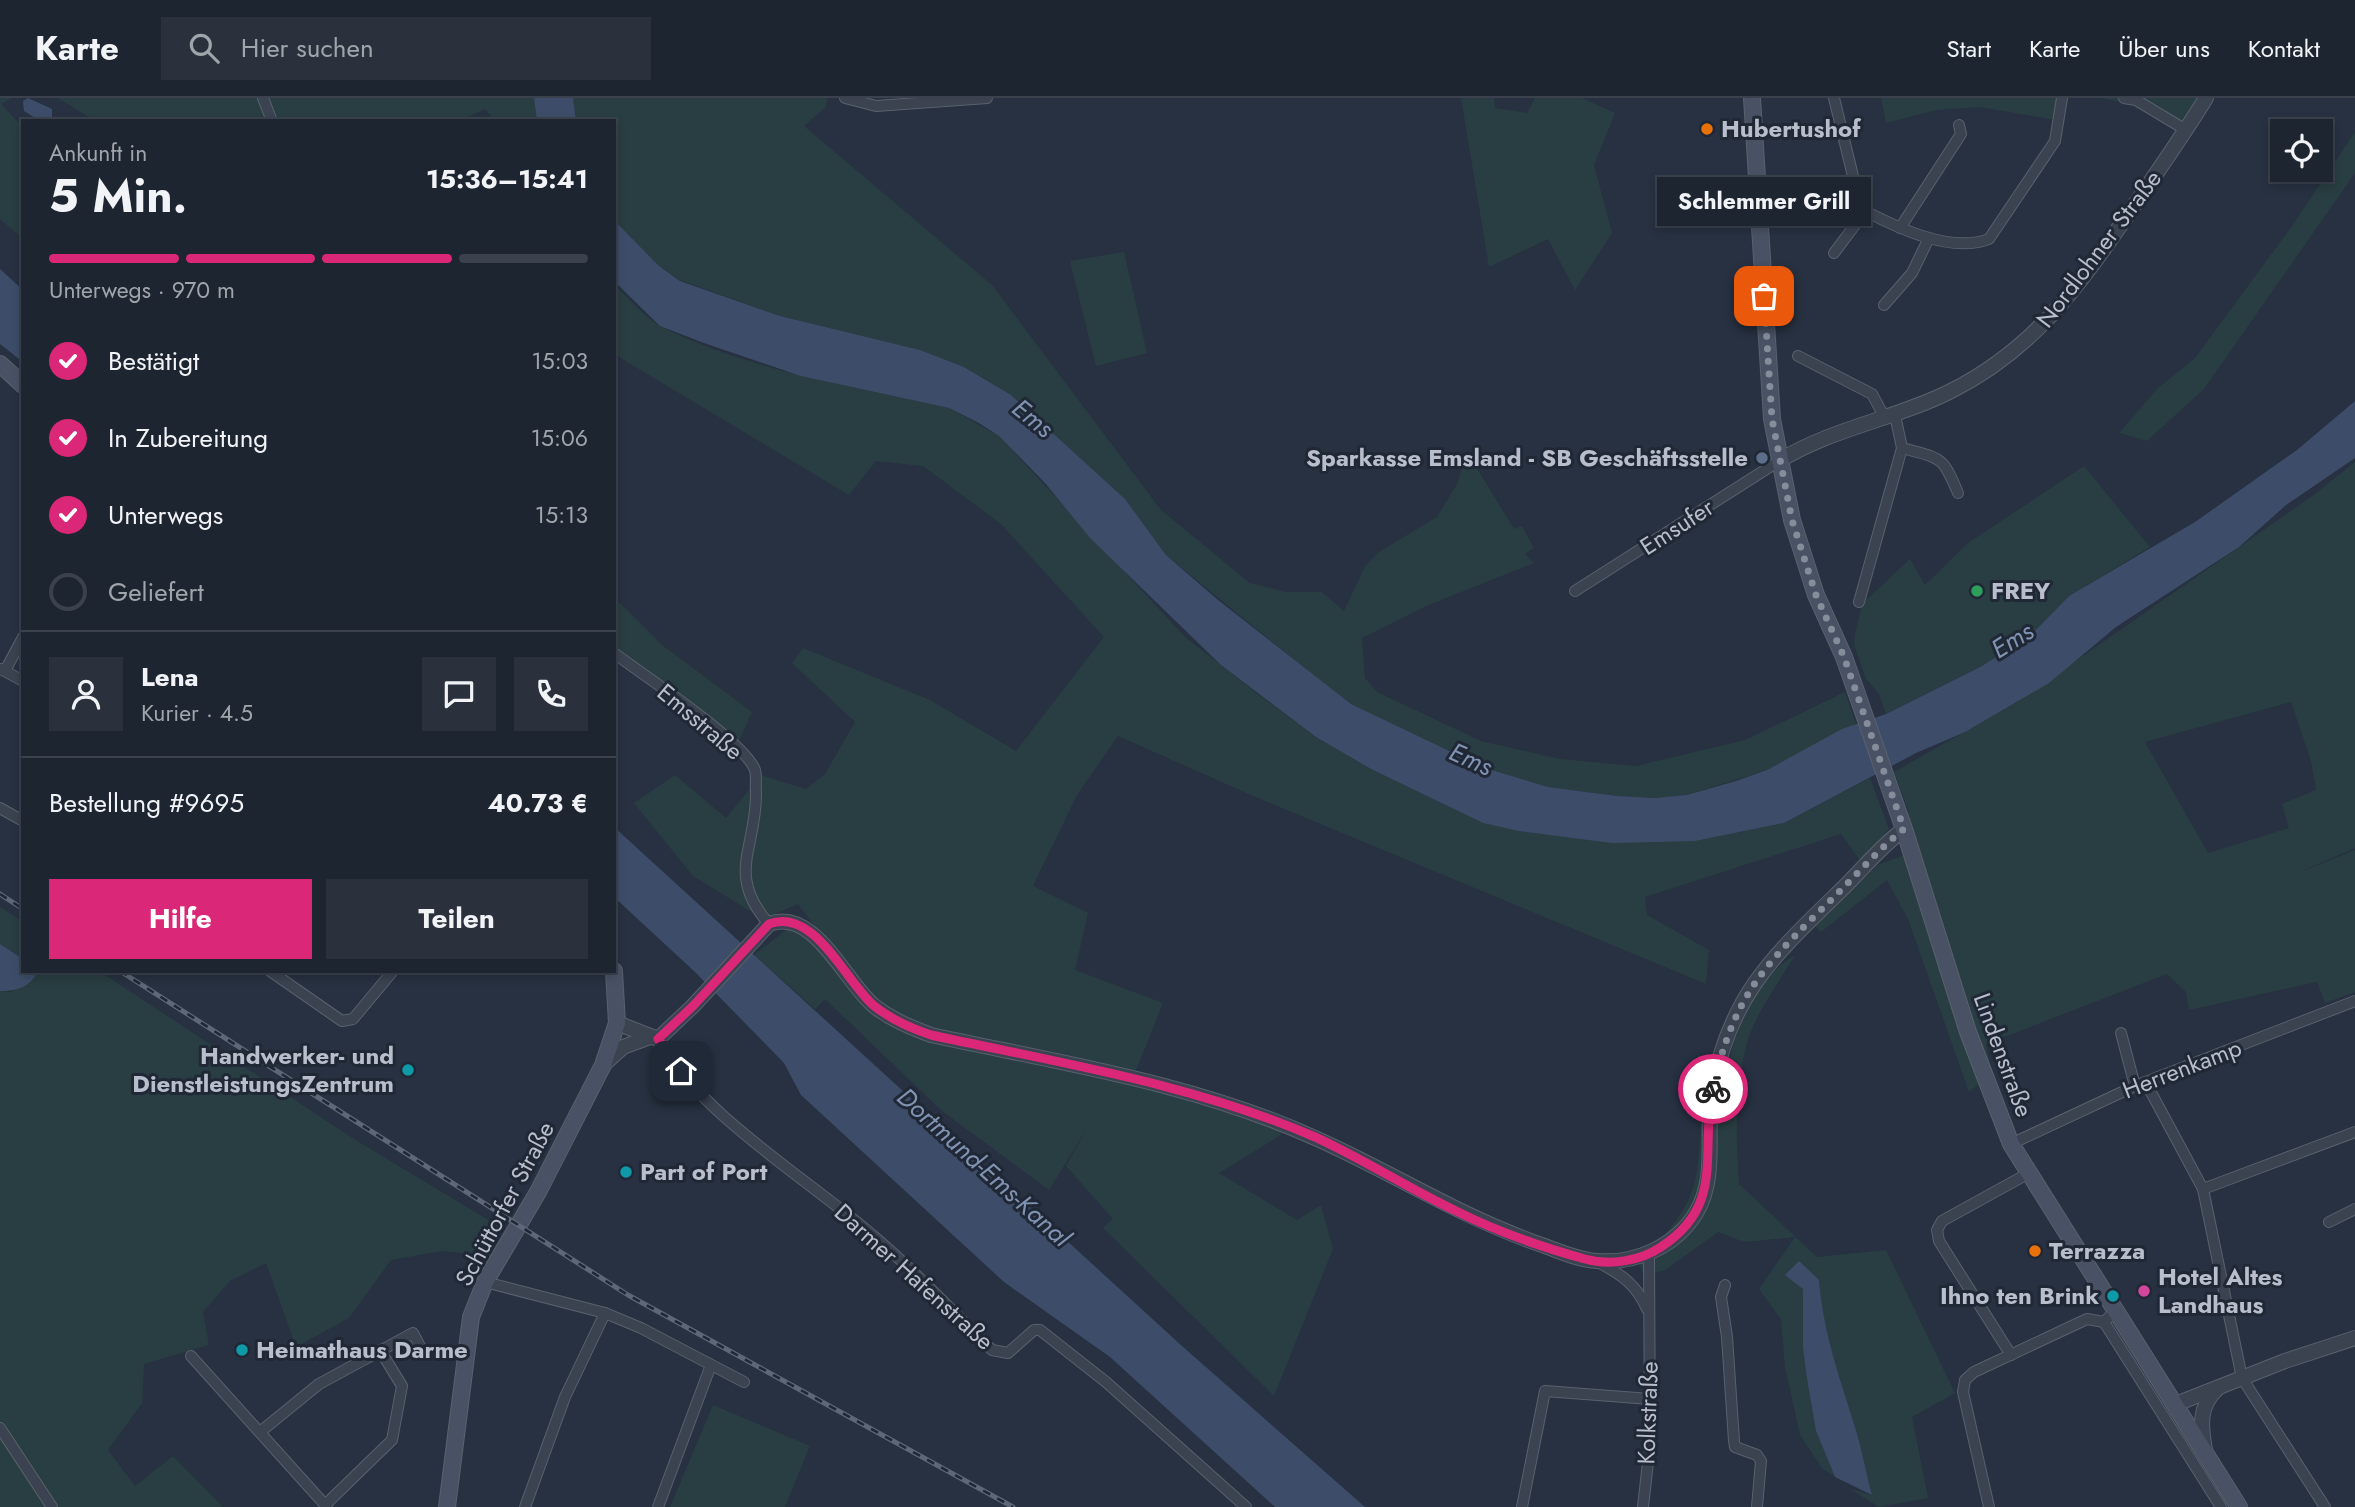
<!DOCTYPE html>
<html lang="de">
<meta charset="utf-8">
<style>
:root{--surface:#1d2531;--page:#2a313d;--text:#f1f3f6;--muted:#a0a5ab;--line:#3b424d;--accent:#db2777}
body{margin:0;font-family:Jost,sans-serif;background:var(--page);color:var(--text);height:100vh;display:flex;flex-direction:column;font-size:26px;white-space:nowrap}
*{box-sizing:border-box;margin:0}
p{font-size:23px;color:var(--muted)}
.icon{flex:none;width:38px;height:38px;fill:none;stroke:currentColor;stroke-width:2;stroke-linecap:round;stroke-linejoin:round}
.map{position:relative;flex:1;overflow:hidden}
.panel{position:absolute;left:21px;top:21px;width:595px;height:854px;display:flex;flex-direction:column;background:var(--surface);border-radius:0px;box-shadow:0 4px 10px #0003,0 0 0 2px var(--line)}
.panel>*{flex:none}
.fabs{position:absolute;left:2270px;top:21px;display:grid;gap:14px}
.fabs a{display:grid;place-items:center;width:63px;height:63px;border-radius:0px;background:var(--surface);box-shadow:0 4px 10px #0003,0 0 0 2px var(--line);font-size:35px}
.pin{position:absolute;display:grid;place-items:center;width:60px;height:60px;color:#fff;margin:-30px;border-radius:14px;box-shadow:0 4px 10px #0006}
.courier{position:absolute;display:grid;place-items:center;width:70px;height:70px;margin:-35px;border:5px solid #db2777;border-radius:50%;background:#fff;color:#222;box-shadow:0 2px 9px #0007}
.bubble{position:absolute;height:49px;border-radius:0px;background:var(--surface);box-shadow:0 4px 10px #0003,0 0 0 2px var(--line);font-size:23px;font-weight:700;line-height:49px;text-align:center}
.headline em{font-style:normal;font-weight:700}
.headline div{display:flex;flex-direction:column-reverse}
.headline{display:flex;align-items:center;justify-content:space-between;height:119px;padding:0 28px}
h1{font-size:46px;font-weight:700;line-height:52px}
.bar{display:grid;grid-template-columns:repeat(4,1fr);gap:10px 7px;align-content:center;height:84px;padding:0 28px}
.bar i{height:9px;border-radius:5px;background:var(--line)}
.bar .on{background:var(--accent)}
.bar p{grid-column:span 4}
.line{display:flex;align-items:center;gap:18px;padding:0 28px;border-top:2px solid var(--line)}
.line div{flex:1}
.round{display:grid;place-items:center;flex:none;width:74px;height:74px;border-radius:0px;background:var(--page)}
ol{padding:0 28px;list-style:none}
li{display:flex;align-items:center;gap:21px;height:77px}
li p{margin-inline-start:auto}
li .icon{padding:7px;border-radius:50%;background:var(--accent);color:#fff;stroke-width:4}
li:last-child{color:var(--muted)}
li i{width:38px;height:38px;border:4px solid var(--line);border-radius:50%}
.action{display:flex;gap:14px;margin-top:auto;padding:14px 28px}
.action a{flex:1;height:80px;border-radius:0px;background:var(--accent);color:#fff;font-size:28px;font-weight:700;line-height:80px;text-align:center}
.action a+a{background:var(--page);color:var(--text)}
header{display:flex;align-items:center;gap:42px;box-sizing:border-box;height:98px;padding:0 35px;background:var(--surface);border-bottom:2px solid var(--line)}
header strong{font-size:33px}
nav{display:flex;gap:38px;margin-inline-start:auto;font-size:24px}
.search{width:490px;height:63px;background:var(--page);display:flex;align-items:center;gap:18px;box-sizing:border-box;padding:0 24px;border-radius:0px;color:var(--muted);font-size:26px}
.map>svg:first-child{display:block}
.green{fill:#293e42;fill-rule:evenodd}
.water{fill:#3d4d69}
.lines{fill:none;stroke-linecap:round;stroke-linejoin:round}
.minor-casing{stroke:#59616e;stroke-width:12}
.tertiary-casing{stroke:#59616e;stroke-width:16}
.secondary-casing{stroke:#59616e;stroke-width:18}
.minor{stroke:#3b4351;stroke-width:10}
.tertiary{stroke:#3b4351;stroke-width:14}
.secondary{stroke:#495264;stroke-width:16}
.rail-casing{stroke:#5d6778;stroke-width:5}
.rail{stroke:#202836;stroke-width:2.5;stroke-dasharray:8;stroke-linecap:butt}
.done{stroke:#858d9b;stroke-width:7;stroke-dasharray:0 12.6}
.route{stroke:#db2777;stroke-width:9}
.food-dot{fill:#e8710a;stroke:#202836;stroke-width:2.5}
.service-dot{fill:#5c6f8a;stroke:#202836;stroke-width:2.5}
.leisure-dot{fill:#2e9e5b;stroke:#202836;stroke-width:2.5}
.culture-dot{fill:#0f9aa8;stroke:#202836;stroke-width:2.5}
.hotel-dot{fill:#d1479c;stroke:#202836;stroke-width:2.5}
.labels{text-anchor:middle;stroke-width:6;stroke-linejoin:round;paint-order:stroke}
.poi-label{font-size:24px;font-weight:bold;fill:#b8becb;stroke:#202836;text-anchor:start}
.street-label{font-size:24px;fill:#b8becb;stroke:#202836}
.water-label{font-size:26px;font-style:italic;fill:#8093b2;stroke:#202836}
</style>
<header>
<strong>Karte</strong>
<div class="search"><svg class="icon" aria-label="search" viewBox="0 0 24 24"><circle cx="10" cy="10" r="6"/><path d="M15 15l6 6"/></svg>Hier suchen</div>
<nav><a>Start</a><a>Karte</a><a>Über uns</a><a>Kontakt</a></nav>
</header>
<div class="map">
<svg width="2355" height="1409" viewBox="0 0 2355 1409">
<rect width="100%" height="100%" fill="#273141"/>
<g class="green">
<path d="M0,0H12L1,6L23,29V141L0,121Z"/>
<path d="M58,0H261L271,23H95Z"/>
<path d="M269,0H534L537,23H495L485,11L459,23H279Z"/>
<path d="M573,0H827L826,9L804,28L992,187L1161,412L1250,485L1286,494H1322L1344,513L1365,468L1379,454L1437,419L1457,386L1467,354L1514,431L1522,428L1534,450L1525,456L1534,465L1426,508L1362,540L1365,580L1377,594L1481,643L1560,661L1636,668L1745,642L1845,594L1856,626L1767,672L1687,697L1655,700L1617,698L1548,689L1485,670L1351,606L1314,578L1166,457L1125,401L1011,297L964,269L920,252L780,218L680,182L659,168L614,122V23H576Z"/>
<path d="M1461,0H1494L1495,10L1527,15L1535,0H1582L1615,15L1594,67L1612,135L1575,192L1548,141L1489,169Z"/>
<path d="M1881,0H2059L2056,22L1980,9L1936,12L1886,25Z"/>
<path d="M2100,0H2202L2185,28L2138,7Z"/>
<path d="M2355,34V75L2204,291L2147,343L2119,335L2158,290L2195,260L2292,128Z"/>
<path d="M1124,154L1147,255L1096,268L1070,163Z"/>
<path d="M614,187C629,200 645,220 662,229C750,273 854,288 949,310L999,338L1185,539L1259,597L1316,639L1371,671L1483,725L1540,736L1695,743L1784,725L1870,680L1889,731L1862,765L1841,736L1645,799L1647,817L1709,852L1706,886L1251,697L1118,638L1077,697L1033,788L1088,815L1075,872L1163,905L1137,970L1126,983L1279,1030L1281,1037L1219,1075L1297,1122L1321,1107L1333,1151L1274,1298L1103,1130L1113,1121L1066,1068L1088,1029L1049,1092L942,1013L825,901L815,911L754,857L790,829L807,838L844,868L798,806L763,821L693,778L634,705L675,677L726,720L761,677L806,691L825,676L855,624L792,565L803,550L930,602L1016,653L1104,539L1001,426L923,368L876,363L849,397L614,256Z"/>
<path d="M2355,364V750L2293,777L2355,752V894L2325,905L2317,884L2189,912L2186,894L2167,876L1986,946L1992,976L1969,994L1908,821L1887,782L1821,834L1814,827L1878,767L1909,755L1899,724L1909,714L1894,674L2017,604L2311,399ZM2291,604L2311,663L2316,692L2282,706L2289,730L2208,755L2145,644Z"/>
<path d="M2084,368L2150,449L2069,498L2033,535L1982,568L1886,616L1879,596L1866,581L1854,547L1855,537L1862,506L1910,461L1925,487L1968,445Z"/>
<path d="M614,503L621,506L662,547L752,614L738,645L614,554Z"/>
<path d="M0,809L23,824V861L0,846Z"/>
<path d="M1795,857C1780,883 1757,913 1748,942C1734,989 1736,1038 1739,1086L1817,1159L1886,1152L1955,1295L1912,1319L1928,1400L1879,1409L1850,1391L1872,1397C1866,1374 1862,1351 1855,1329C1839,1277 1823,1237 1819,1182L1803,1191V1250L1807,1281L1816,1333L1835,1379L1822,1370L1800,1337L1785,1269L1781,1221L1759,1191L1795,1139L1744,1144L1718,1134L1665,1172L1644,1178L1633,1151L1655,1147C1696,1105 1698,1083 1701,1026L1716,1027C1727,967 1738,891 1795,857Z"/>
<path d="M35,873H99L354,1041L500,1129L490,1169L463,1155L442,1153L391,1162L349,1220L296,1249L266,1165L230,1183L203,1214L209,1247L144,1266L142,1305L108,1352L135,1388L173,1358L223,1409H0V893L11,894L36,876Z"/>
<path d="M713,1307L810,1348L785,1409H670Z"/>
</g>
<g class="water">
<path d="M28,0L52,11V22L40,23L24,13L23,3Z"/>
<path d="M534,0H573L576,23H537Z"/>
<path d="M614,122L659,168L680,183L780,218L920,252L964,269L1011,297L1125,401L1166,457L1218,502L1351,606L1485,670L1548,689L1617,698L1655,700L1687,697L1736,683L1767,672L1842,631L1886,616L1982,568L2033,535L2069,498L2195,424L2297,352L2355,303V360L2286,407L2239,449L2116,529L2049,585L1965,634L1916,655L1784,725L1695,743L1612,745L1519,733L1483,725L1371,671L1316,639L1221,567L1090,440L1045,385L999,338L979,325L949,310L801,278L704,245L660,228L614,183Z"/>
<path d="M0,171L23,192V264L0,246Z"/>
<path d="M614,729L1182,1248L1365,1409H1275L1110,1259L1004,1184L801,997L784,965L695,874L614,799Z"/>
<path d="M0,846L23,861V873L37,875C30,889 14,894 0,893Z"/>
<path d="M1799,1163L1819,1182C1824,1239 1839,1276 1855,1329C1862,1351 1866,1375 1872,1397L1835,1379L1816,1333L1807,1281L1803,1250V1191L1785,1177Z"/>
</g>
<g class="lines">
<g class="minor-casing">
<g id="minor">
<path d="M263,0L272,23"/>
<path d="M845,0L876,8L987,0"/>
<path d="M1834,0L1861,111C1896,129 1950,156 1989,141L2055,43L2062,0"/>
<path d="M2124,0L2136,2L2186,32"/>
<path d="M1900,130L1961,36L1959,27"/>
<path d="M1834,155L1858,123L1861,111"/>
<path d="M1884,207L1912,175L1928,142"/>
<path d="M1798,258L1872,296L1885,320"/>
<path d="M1902,350C1942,361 1942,357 1958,395"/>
<path d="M1575,493L1779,363"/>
<path d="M1859,504L1902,350L1895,317"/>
<path d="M614,555C643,577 745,644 755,672C757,678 755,688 756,694C757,750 725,776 769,826"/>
<path d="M1,571L23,583"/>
<path d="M5,573L23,539"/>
<path d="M0,710L23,723"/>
<path d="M270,873L342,923L353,921L393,873"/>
<path d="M2121,935L2135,988"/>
<path d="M658,941C702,1019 809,1081 877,1141C917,1175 954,1215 992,1252L1008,1255L1034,1232H1040L1106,1284L1246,1409"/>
<path d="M2146,985L2203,1091L2242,1280L2325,1409"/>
<path d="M2011,1046L2135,988L2355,903"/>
<path d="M2203,1091L2355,1034"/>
<path d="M2329,1124L2355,1111"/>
<path d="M1598,1164C1622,1177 1636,1186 1647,1211"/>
<path d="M485,1184L605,1215L641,1230L744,1284"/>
<path d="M1725,1187L1721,1199L1727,1239L1734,1343L1735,1349L1757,1357L1761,1363L1757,1409"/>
<path d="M2116,1212L2104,1224L2221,1409"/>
<path d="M2011,1257L1939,1143L1937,1132L1942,1123L2029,1075"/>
<path d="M191,1258L327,1409"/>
<path d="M0,1330L52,1409"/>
<path d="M260,1334L319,1286L413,1235L423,1254"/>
<path d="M325,1407L392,1342L402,1288L380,1252"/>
<path d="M525,1409L565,1299L605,1215"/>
<path d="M658,1409L711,1267"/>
<path d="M1522,1409L1545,1293L1650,1301"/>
<path d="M1643,1409L1650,1346L1649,1156"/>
<path d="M1989,1409L1963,1294L1965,1282L1974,1274L2087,1221L2104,1224"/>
</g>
</g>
<g class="tertiary-casing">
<g id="tertiary">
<path d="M1779,363C1832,330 1896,321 1951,293C2033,252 2078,189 2129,115C2155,77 2182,39 2206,0"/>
<path d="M617,925L658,941L693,908L769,826C814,809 844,882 873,907C890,921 910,929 931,937C1060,965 1194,985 1315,1040C1394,1075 1458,1118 1542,1147C1559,1153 1578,1162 1597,1163C1635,1166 1675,1149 1696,1115C1718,1078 1705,1035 1712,995C1728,899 1773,858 1839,794C1861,773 1880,749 1904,731"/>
<path d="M603,967L623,949L650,939"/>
<path d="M2176,1306L2285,1263L2355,1240"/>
<path d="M2205,1352C2201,1328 2198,1309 2217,1291"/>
</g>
</g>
<g class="secondary-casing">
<g id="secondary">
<path d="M1752,0L1772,321L1792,422L1816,497L1844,559L1904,731L1968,934L2011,1046L2239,1409"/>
<path d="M0,266L23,287"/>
<path d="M447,1409L471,1219L485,1184L538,1094L603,967L617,925L614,873"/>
</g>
</g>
<use href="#minor" class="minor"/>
<use href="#tertiary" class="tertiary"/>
<use href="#secondary" class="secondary"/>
<g class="rail-casing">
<g id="rail">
<path d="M0,796L23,811"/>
<path d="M120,873L628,1197L1013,1409"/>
</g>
</g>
<use href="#rail" class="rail"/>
</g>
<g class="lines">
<path class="done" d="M1713,991C1735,889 1771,862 1842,791C1862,771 1881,749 1904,731L1844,559L1816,497L1792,422L1772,321L1764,198"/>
<path class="route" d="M681,973L658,941L693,908L769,826C814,809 844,881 873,907C890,921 910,930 931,937C1060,965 1193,986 1315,1039C1363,1061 1408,1090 1456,1113C1496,1133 1541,1149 1585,1161C1610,1168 1640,1163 1661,1149C1727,1106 1699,1053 1713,991"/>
</g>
<g class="food-dot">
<circle cx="1707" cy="31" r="7"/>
<circle cx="2035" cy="1153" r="7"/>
</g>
<circle class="service-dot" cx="1762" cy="360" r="7"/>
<circle class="leisure-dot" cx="1977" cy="493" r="7"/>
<g class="culture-dot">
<circle cx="408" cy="972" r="7"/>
<circle cx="626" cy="1074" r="7"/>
<circle cx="2113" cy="1198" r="7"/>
<circle cx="242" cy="1252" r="7"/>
</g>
<circle class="hotel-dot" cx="2144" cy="1193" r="7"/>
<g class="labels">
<g class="poi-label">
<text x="1721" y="39">Hubertushof</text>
<text x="1748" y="368" text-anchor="end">Sparkasse Emsland - SB Geschäftsstelle</text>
<text x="1991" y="501">FREY</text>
<text x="394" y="966" text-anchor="end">Handwerker- und<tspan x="394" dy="28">DienstleistungsZentrum</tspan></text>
<text x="640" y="1082">Part of Port</text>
<text x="2049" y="1161">Terrazza</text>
<text x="2158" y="1187">Hotel Altes<tspan x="2158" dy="28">Landhaus</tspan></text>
<text x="2099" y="1206" text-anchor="end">Ihno ten Brink</text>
<text x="256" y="1260">Heimathaus Darme</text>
</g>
<g class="street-label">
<text transform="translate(2099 151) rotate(-53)" y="8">Nordlohner Straße</text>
<text transform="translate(1677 429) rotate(-33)" y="8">Emsufer</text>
<text transform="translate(700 624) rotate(40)" y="8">Emsstraße</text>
<text transform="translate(2003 957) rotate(70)" y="8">Lindenstraße</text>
<text transform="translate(2182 971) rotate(-21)" y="8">Herrenkamp</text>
<text transform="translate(505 1106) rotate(-62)" y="8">Schüttorfer Straße</text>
<text transform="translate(914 1179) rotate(42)" y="8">Darmer Hafenstraße</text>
<text transform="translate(1648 1315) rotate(-88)" y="8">Kolkstraße</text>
</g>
<g class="water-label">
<text transform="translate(1033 320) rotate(39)" y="9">Ems</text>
<text transform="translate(2012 542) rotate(-32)" y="9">Ems</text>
<text transform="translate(1471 661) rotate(24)" y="9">Ems</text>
<text transform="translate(984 1069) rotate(42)" y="9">Dortmund-Ems-Kanal</text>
</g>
</g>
</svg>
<div class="fabs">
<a><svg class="icon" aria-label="locate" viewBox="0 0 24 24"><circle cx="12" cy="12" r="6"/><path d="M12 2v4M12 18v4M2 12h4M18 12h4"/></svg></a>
</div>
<div class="pin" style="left:1764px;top:198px;background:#ea580c"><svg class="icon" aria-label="bag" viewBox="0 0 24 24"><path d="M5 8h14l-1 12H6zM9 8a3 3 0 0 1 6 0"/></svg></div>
<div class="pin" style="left:681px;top:973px;background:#1f2937"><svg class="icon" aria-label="home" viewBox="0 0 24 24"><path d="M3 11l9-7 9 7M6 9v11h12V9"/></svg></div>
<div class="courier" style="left:1713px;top:991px"><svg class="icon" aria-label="bike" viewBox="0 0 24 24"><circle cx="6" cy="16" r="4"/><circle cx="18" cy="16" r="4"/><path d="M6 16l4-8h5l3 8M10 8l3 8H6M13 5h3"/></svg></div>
<div class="bubble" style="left:1657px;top:79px;width:214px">Schlemmer Grill</div>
<section class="panel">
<div class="headline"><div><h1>5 Min.</h1><p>Ankunft in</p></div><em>15:36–15:41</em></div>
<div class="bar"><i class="on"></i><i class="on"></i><i class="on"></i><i></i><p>Unterwegs · 970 m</p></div>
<ol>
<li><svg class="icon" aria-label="check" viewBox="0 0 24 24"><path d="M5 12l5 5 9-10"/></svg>Bestätigt<p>15:03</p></li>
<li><svg class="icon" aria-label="check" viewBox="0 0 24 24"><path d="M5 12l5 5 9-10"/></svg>In Zubereitung<p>15:06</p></li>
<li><svg class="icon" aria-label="check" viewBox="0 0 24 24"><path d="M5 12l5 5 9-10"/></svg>Unterwegs<p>15:13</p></li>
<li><i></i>Geliefert</li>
</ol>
<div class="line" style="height:126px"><a class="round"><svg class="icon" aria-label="person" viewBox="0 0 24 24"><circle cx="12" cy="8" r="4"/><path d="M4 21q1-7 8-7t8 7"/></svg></a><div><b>Lena</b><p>Kurier · 4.5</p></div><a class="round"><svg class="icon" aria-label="chat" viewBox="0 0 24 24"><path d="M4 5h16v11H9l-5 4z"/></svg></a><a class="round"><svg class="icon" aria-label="phone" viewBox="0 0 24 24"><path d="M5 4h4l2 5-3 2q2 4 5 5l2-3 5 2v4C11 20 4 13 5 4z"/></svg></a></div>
<div class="line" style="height:91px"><div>Bestellung #9695</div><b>40.73 €</b></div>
<div class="action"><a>Hilfe</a><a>Teilen</a></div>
</section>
</div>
